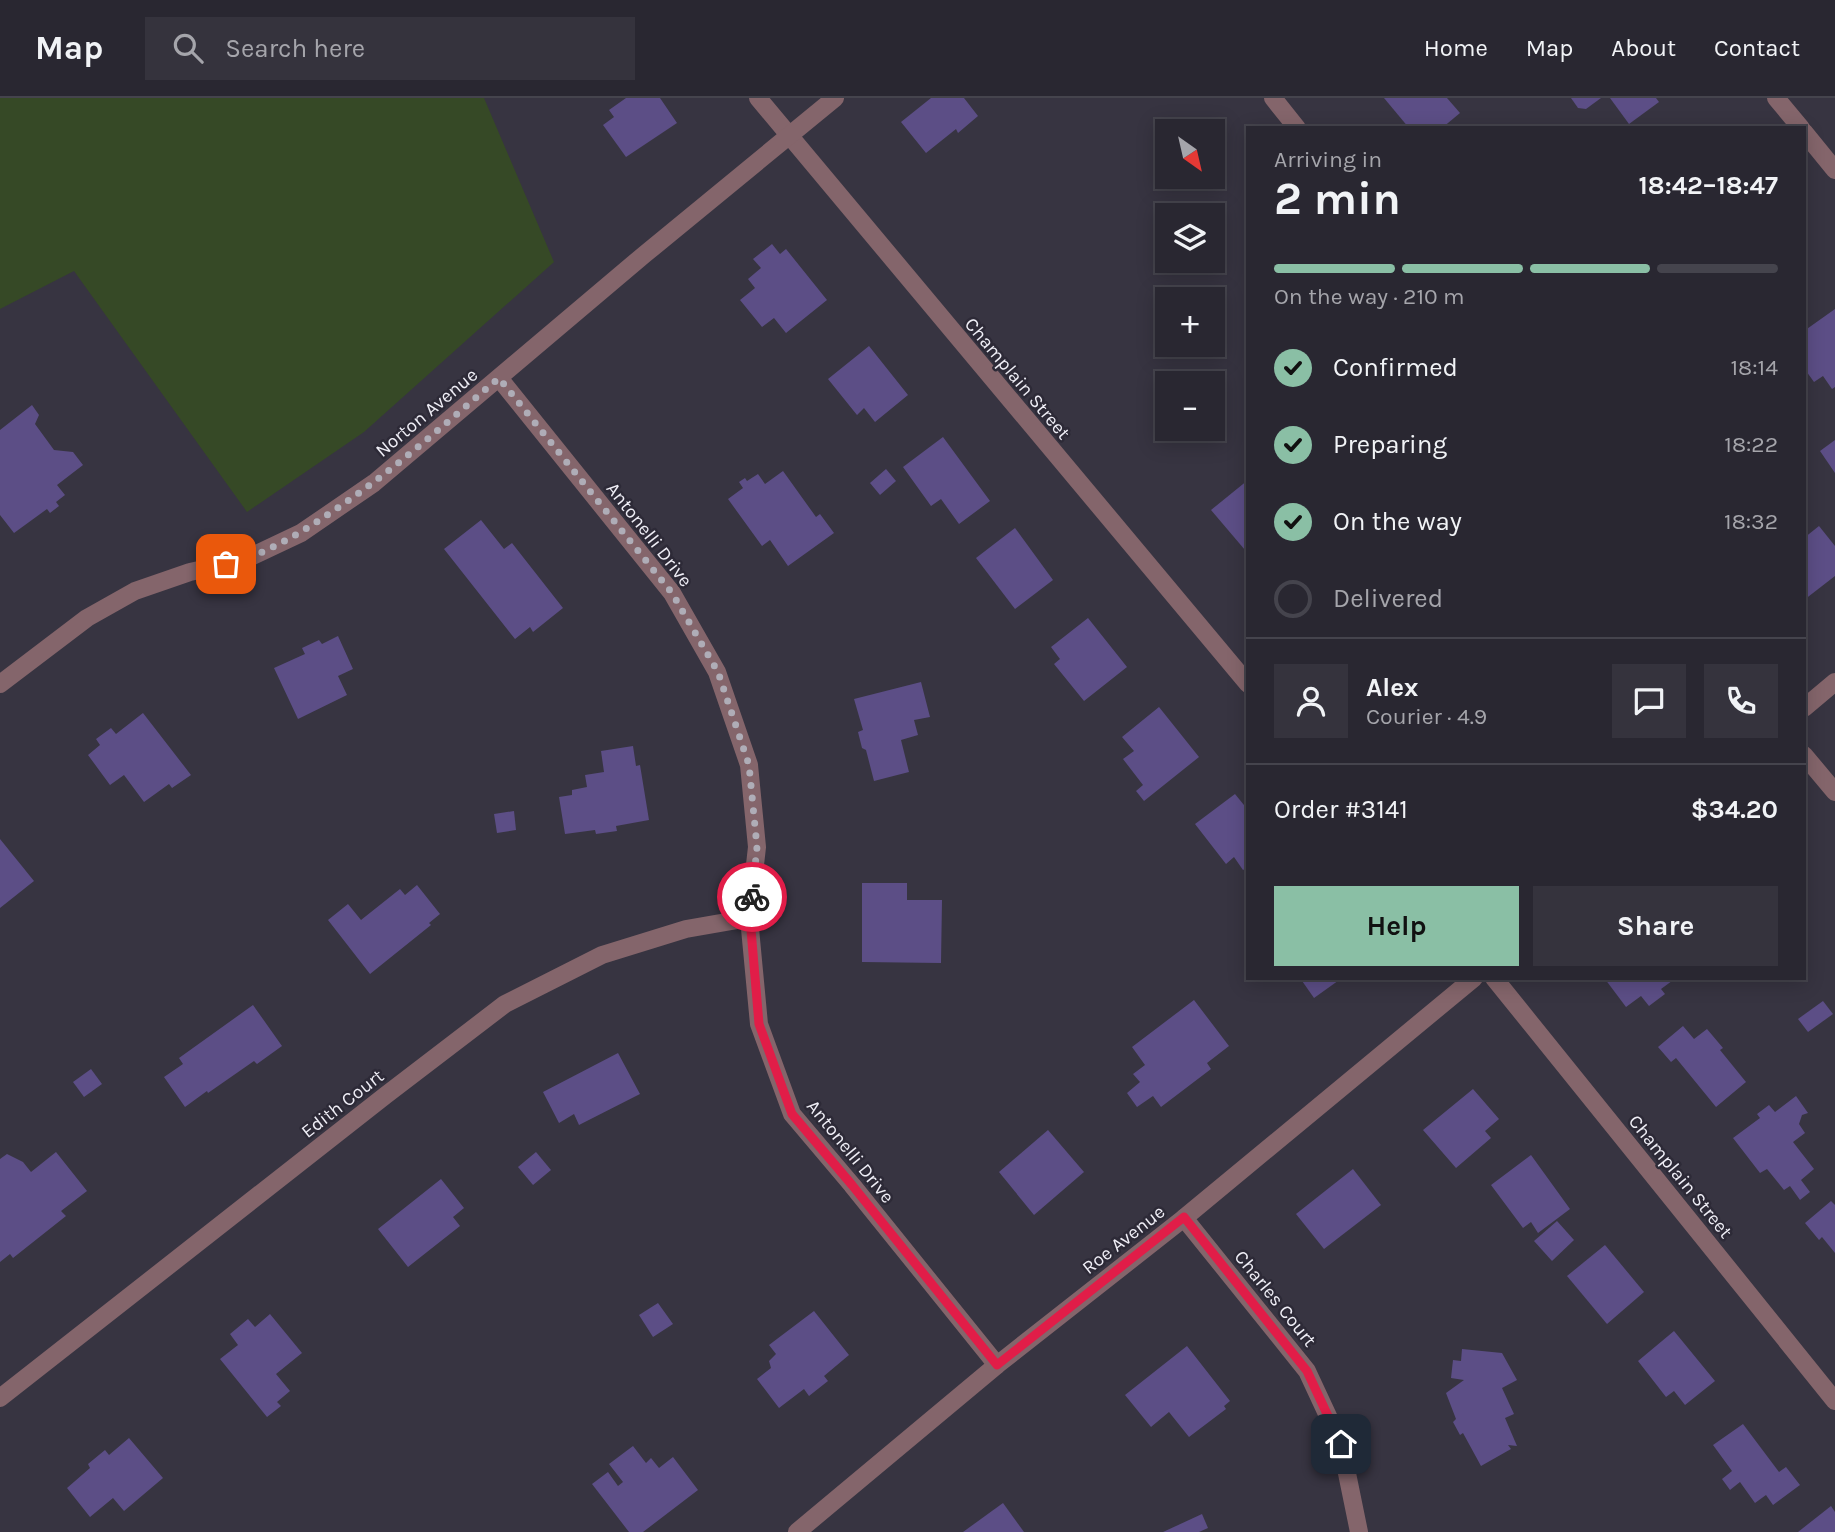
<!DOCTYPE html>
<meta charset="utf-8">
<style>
:root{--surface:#292731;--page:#35333d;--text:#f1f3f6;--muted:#a5a5ab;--line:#45444d;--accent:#8abfa5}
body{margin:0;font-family:Karla,sans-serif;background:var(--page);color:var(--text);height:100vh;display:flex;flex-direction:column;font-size:26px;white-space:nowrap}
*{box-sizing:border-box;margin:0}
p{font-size:23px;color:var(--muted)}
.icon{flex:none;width:38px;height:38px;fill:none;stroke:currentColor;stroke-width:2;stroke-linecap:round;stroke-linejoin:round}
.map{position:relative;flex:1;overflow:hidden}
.drawer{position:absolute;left:1246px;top:28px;width:560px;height:854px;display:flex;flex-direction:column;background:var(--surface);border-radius:0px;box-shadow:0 4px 18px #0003,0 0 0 2px var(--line)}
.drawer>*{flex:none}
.needle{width:46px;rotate:146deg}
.buttons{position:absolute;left:1155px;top:21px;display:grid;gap:14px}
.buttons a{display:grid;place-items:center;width:70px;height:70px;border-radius:0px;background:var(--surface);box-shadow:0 4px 18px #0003,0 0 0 2px var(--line);font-size:35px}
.pin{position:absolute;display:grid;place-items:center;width:60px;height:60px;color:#fff;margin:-30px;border-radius:14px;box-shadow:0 4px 10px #0006}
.courier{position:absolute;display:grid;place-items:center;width:70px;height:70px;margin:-35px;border:5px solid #e11d48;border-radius:50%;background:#fff;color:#222;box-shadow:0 2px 9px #0007}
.head em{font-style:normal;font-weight:700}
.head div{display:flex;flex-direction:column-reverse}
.head{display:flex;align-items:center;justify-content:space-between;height:119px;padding:0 28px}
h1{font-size:46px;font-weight:700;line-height:52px}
.bar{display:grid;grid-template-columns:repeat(4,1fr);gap:10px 7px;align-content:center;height:84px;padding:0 28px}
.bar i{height:9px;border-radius:5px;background:var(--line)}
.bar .active{background:var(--accent)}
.bar p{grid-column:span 4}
.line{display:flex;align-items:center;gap:18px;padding:0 28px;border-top:2px solid var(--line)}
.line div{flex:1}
.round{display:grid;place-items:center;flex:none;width:74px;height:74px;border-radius:0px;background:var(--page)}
ol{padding:0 28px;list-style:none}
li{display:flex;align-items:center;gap:21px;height:77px}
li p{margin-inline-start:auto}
li .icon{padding:7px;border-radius:50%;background:var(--accent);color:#111;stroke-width:4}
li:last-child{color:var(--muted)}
li i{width:38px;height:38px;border:4px solid var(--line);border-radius:50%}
.cta{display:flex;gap:14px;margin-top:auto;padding:14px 28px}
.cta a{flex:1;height:80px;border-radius:0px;background:var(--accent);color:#111;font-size:28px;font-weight:700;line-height:80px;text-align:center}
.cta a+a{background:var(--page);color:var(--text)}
header{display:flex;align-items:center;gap:42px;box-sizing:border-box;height:98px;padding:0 35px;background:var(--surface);border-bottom:2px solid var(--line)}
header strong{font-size:33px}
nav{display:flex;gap:38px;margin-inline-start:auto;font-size:24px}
.search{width:490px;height:63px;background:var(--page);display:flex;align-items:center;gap:18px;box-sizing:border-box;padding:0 24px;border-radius:0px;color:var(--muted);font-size:26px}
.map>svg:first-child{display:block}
.green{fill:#364926}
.building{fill:#5c4e86}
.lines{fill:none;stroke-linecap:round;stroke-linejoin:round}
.minor{stroke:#84656b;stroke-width:18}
.done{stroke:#afadb7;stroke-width:7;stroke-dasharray:0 12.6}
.route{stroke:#e11d48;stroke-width:9}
.labels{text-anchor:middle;stroke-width:5;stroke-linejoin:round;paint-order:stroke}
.street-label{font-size:19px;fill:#efeef6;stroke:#2d2a37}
</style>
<header>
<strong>Map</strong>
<div class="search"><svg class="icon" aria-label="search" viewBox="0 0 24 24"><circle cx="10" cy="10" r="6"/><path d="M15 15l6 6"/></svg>Search here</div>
<nav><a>Home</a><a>Map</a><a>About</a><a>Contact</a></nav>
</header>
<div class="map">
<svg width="1835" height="1434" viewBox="0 0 1835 1434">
<rect width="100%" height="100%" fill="#373441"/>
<path class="green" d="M0,0H484L554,164L364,334L247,414L74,173L0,211Z"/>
<g class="building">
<path d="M626,0H660L677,25L626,59L603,27L614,19L609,12Z"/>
<path d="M931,0H964L978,18L958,35L956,31L926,55L901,24Z"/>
<path d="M1384,0H1447L1460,15L1442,30H1409Z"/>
<path d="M1571,0H1601L1586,11L1578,10Z"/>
<path d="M1610,0H1656L1659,4L1629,26Z"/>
<path d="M772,146L780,156L786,151L827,202L786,235L774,220L762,229L740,202L755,190L748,181L761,170L753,161Z"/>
<path d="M1835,211V289L1832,291L1823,278L1814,284L1804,270V233Z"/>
<path d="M869,248L908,297L875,324L864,310L857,317L828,281Z"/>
<path d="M32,307L39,317L35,326L54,352L73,354L83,367L57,387L65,397L56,404L59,408L50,415L47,411L14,435L0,417V332Z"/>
<path d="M943,339L990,403L959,426L941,401L931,408L903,369Z"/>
<path d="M1835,342V375L1820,353Z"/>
<path d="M886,371L896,383L880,397L870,385Z"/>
<path d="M783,373L816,419L820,416L834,435L788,468L770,442L762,448L728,401L743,390L739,384L745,380L747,383L758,376L765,386Z"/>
<path d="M1248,382V450L1245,452L1211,412Z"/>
<path d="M481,422L504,451L512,445L563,510L533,534L530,529L515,541L444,451Z"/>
<path d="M1819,428L1835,448V478L1804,502V440Z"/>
<path d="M1015,430L1053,482L1015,511L976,460Z"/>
<path d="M1088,520L1127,569L1084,603L1054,566L1060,561L1051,549Z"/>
<path d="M338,538L353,571L338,578L347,597L298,621L274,570L305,556L302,550L319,542L322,546Z"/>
<path d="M921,584L930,619L914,622L918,637L901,642L909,674L874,683L866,652L862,650L858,634L863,632L854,601Z"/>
<path d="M1159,609L1199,659L1144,703L1136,693L1143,687L1123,661L1134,653L1122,639Z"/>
<path d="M143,615L191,677L172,690L169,686L144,704L124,677L110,687L88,657L100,647L96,641L111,630L116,636Z"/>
<path d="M633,648L636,668L640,667L649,722L616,728L617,733L596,736L595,732L565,736L559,699L572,697V692L587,689L585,677L604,674L601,653Z"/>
<path d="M1235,696L1248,712V769L1243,772L1234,759L1226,766L1195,726Z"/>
<path d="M514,713L516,732L497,735L494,716Z"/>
<path d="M0,741L34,783L0,810Z"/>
<path d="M862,785H907V802H942L941,865L862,864Z"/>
<path d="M417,787L440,816L429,825L431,827L370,876L328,822L348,806L361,822L400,791L405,797Z"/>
<path d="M1300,880H1342L1314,900Z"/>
<path d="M1607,880H1676L1661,891L1665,896L1649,908L1641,898L1626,909L1605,881Z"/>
<path d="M1194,902L1229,948L1207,965L1211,971L1161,1009L1153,998L1137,1009L1127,995L1140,984L1133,976L1145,967L1132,949Z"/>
<path d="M1823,903L1833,916L1808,934L1798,921Z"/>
<path d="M253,907L282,948L257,966L254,963L208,995L207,993L185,1009L164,979L183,966L179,960Z"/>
<path d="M1683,928L1694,941L1707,931L1723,950L1720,952L1746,984L1716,1009L1676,960L1671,964L1658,949Z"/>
<path d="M618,955L640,996L579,1027L574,1016L559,1025L543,994Z"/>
<path d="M91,971L102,986L84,999L73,984Z"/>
<path d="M1473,991L1499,1021L1485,1033L1491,1040L1456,1070L1423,1032Z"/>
<path d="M1796,998L1808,1015L1802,1017L1799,1026L1805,1035L1793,1044L1814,1071L1801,1082L1810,1094L1800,1102L1790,1088L1784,1092L1767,1071L1760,1075L1733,1040L1760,1020L1757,1016L1769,1007L1775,1014Z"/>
<path d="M1048,1032L1084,1074L1034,1117L999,1074Z"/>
<path d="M56,1054L87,1093L61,1113L66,1118L13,1160L10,1156L0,1164V1061L7,1056L23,1064L31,1074Z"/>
<path d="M536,1054L551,1072L533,1087L518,1069Z"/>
<path d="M1531,1057L1570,1111L1538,1135L1531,1124L1523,1130L1491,1087Z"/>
<path d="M1353,1071L1381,1107L1324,1151L1296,1116Z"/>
<path d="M441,1081L464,1110L453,1119L460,1128L408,1169L378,1131Z"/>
<path d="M1831,1103L1835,1107V1155L1822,1139L1819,1142L1805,1125Z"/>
<path d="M1557,1123L1574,1142L1552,1163L1534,1143Z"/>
<path d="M1605,1147L1644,1194L1607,1226L1567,1178Z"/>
<path d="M658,1205L673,1226L653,1239L639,1217Z"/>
<path d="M814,1213L849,1257L824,1278L828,1283L809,1298L804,1291L779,1310L757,1281L771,1270L769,1263L776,1256L769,1247Z"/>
<path d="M270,1216L302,1255L276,1276L290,1293L277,1304L281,1308L267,1319L220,1261L238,1247L230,1236L248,1221L255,1229Z"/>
<path d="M1674,1233L1715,1283L1685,1307L1674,1293L1666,1299L1638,1263Z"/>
<path d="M1187,1248L1230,1303L1224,1308L1226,1311L1189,1339L1169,1314L1151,1329L1125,1297Z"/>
<path d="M1462,1251L1502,1255L1517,1282L1502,1290L1514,1316L1505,1320L1517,1348L1508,1347L1511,1351L1481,1368L1463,1335L1460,1337L1453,1324L1456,1321L1446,1295L1464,1282L1451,1280L1453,1262L1461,1263Z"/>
<path d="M1743,1326L1779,1374L1786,1369L1800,1387L1773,1407L1766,1397L1755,1405L1740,1384L1730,1392L1722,1381L1732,1373L1713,1347Z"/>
<path d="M129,1340L163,1380L124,1413L113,1400L90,1419L67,1390L90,1370L88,1366L105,1352L109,1357Z"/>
<path d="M633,1348L646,1365L651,1360L659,1370L673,1359L698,1392L643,1434H629L592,1386L608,1374L618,1388L623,1384L609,1366Z"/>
<path d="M1003,1405L1024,1434H963Z"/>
<path d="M1831,1408L1835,1414V1434H1798Z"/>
<path d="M1202,1416L1208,1430L1199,1434H1163Z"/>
</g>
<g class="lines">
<g class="minor">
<path d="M758,0L1248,586"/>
<path d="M1273,0L1297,30"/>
<path d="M1776,0L1801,30"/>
<path d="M1804,34L1835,72"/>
<path d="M499,280L672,495L717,574L749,667L757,749L749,820L759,926L792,1016L852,1087L997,1267"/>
<path d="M0,586L87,520L135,493L190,474L244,462L301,435L374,385L645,156L835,0"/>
<path d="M1804,610L1835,584"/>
<path d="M1804,657L1835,694"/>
<path d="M1494,880L1835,1303"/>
<path d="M1184,1120L1307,1273L1341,1346L1359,1434"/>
<path d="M0,1300L386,997L505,906L602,857L686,831L749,820"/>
<path d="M797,1434L997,1267L1184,1120L1474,880"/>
</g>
</g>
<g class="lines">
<path class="done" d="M226,466C266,457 302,434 336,411C394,372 446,325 499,280L672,495L718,574L749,667L757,749L752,799"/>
<path class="route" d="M752,799L750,820L759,926L792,1016L852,1087L997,1267L1184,1119L1307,1273L1341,1346"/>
</g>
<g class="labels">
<g class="street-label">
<text transform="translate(1018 280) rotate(50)" y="7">Champlain Street</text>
<text transform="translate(426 314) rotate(-40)" y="7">Norton Avenue</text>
<text transform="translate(650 436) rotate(52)" y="7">Antonelli Drive</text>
<text transform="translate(342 1005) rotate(-38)" y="7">Edith Court</text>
<text transform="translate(851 1053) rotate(51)" y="7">Antonelli Drive</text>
<text transform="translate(1681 1078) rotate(51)" y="7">Champlain Street</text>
<text transform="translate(1123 1141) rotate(-38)" y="7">Roe Avenue</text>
<text transform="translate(1276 1200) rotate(51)" y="7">Charles Court</text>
</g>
</g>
</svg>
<div class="buttons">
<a><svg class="needle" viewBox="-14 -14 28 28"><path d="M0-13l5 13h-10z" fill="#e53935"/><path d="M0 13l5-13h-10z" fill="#a5a5ab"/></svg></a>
<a><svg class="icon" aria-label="layers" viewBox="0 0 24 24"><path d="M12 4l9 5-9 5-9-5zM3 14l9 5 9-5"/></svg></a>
<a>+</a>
<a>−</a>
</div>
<div class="pin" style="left:226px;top:466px;background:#ea580c"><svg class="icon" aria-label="bag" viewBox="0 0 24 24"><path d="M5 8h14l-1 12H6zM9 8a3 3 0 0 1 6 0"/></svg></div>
<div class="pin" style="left:1341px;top:1346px;background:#1f2937"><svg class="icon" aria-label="home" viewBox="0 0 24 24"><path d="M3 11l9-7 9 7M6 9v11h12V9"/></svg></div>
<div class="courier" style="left:752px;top:799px"><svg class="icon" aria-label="bike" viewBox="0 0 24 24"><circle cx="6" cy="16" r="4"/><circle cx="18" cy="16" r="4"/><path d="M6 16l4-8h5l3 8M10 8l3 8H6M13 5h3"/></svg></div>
<section class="drawer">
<div class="head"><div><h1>2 min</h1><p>Arriving in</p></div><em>18:42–18:47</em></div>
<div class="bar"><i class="active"></i><i class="active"></i><i class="active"></i><i></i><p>On the way · 210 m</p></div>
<ol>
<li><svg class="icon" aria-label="check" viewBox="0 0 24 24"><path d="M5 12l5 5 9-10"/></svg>Confirmed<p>18:14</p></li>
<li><svg class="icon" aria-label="check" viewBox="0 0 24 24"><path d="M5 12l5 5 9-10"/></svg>Preparing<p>18:22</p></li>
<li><svg class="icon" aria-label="check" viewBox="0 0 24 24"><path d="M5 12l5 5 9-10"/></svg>On the way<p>18:32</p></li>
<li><i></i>Delivered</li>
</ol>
<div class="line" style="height:126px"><a class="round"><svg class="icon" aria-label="person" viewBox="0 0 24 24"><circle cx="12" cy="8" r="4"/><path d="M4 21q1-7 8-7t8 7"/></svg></a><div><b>Alex</b><p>Courier · 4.9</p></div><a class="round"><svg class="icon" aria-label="chat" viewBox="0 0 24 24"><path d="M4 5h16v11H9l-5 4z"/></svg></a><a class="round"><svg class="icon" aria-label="phone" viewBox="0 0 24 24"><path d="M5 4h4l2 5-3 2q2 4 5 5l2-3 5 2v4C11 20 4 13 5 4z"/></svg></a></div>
<div class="line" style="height:91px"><div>Order #3141</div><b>$34.20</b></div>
<div class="cta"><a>Help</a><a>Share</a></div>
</section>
</div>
